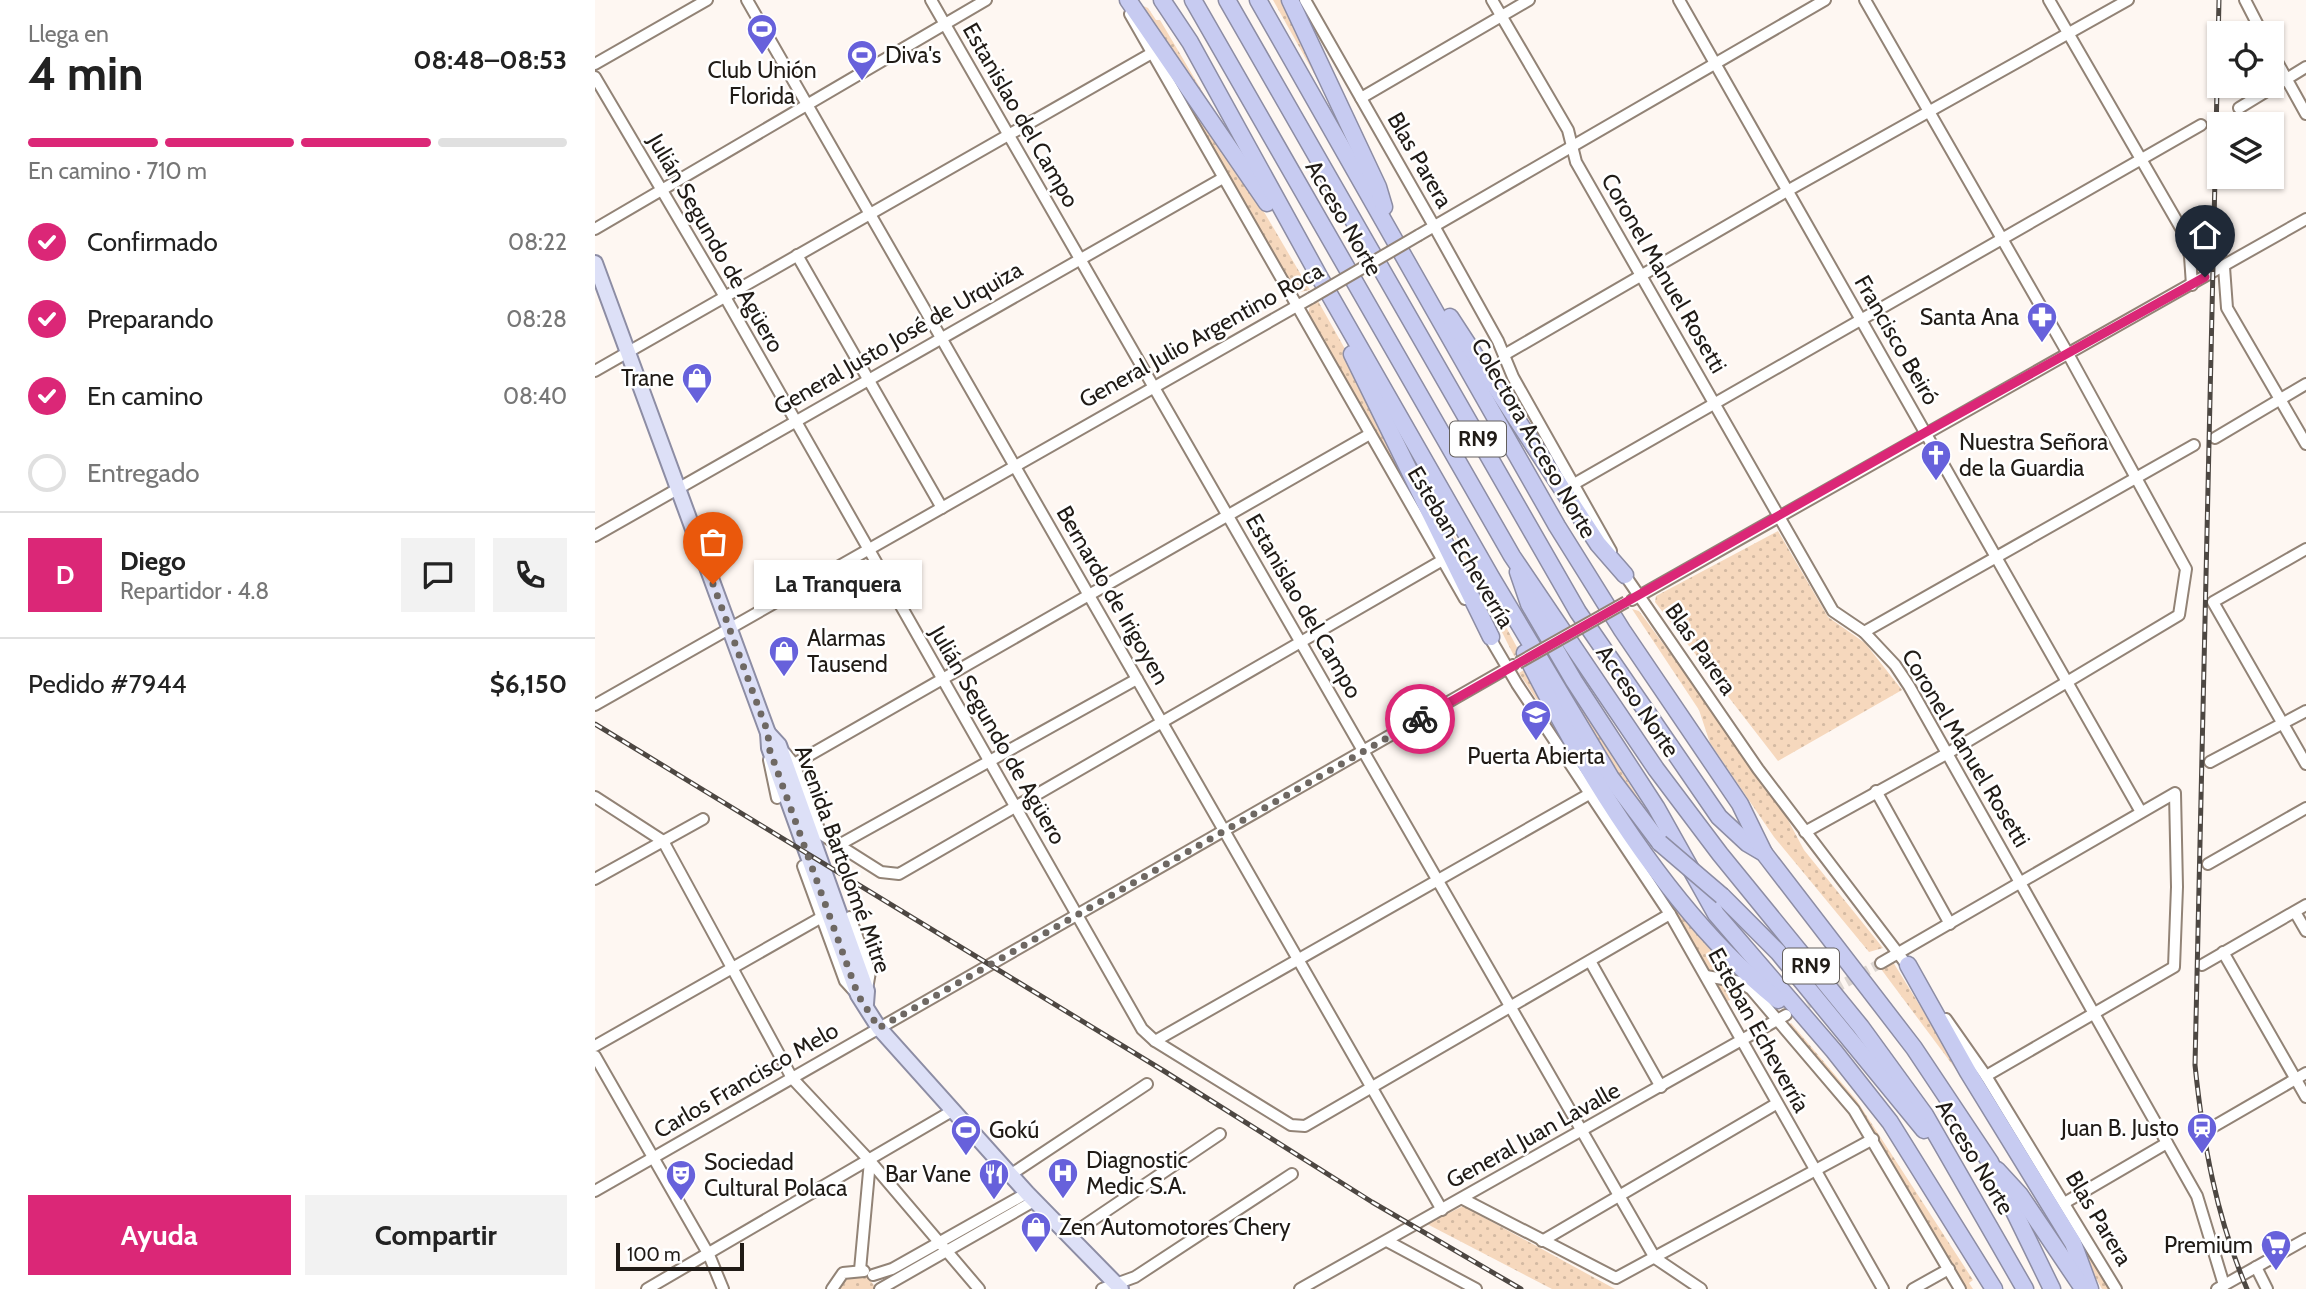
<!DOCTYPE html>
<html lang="es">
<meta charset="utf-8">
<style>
:root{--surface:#fff;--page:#f2f2f2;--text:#222;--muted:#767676;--line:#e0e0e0;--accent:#db2777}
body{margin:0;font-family:Cabin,sans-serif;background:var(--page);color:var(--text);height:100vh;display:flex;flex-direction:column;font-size:26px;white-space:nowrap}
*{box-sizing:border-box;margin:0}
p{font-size:23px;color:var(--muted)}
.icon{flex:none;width:38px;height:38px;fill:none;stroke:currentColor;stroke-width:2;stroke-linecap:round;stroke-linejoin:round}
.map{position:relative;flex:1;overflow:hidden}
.side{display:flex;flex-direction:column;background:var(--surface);width:595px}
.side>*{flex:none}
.fabs{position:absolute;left:1612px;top:21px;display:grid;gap:14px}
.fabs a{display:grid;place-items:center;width:77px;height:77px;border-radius:0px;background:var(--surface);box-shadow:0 2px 5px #0004;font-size:35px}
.scale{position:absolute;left:21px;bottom:18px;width:128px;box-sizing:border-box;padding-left:7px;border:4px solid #201b16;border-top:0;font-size:19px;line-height:24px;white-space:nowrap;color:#201b16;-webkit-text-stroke:5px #fff;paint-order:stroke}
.pin{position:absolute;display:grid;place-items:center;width:60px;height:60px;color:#fff;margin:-72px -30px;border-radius:50% 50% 50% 0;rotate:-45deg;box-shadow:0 0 7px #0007}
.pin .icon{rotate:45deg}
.courier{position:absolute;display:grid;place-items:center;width:70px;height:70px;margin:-35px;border:5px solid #db2777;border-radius:50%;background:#fff;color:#222;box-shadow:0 2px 9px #0007}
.bubble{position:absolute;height:49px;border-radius:0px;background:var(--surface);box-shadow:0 2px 5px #0004;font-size:23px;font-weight:800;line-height:49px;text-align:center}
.overview em{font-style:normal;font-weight:800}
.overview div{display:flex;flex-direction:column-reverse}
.overview{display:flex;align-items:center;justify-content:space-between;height:119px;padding:0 28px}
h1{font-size:46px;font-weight:800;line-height:52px}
.bar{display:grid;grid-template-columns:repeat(4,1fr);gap:10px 7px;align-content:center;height:84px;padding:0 28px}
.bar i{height:9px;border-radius:5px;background:var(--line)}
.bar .selected{background:var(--accent)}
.bar p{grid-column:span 4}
.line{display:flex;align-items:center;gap:18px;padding:0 28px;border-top:2px solid var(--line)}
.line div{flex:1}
.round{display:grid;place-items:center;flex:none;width:74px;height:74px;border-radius:0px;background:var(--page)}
ol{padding:0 28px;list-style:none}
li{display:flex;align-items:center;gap:21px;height:77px}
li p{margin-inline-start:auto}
li .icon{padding:7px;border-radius:50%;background:var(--accent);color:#fff;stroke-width:4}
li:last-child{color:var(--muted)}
li i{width:38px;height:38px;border:4px solid var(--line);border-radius:50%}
.button{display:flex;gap:14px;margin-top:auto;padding:14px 28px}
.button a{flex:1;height:80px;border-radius:0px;background:var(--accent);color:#fff;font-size:28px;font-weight:800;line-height:80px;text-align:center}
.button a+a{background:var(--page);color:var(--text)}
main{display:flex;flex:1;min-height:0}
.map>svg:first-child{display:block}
.grass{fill:url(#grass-dots)}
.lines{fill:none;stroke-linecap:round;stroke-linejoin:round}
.minor-tunnel{stroke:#ddd6d1;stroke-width:10;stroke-dasharray:10 5;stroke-linecap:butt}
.minor-casing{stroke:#928376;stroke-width:14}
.major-casing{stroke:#8d8da4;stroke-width:18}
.highway-casing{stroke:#8d8da4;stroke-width:19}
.minor{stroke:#fff;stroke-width:10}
.major{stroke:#dde0f7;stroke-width:14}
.highway{stroke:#c7cbf1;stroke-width:16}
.rail-casing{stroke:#4d4742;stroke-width:5}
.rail{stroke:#fff;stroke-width:2.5;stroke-dasharray:8;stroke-linecap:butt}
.minor-bridge-casing{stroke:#928376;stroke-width:14;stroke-linecap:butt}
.highway-bridge-casing{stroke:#8d8da4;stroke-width:19;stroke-linecap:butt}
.minor-bridge{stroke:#fff;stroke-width:10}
.highway-bridge{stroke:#c7cbf1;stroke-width:16}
.done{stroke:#6e6863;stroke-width:7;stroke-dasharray:0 12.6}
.route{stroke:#db2777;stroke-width:9}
.labels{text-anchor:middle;stroke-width:5;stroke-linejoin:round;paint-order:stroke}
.shield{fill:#fff;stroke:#635f5c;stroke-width:2}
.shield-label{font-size:21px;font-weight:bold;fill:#201b16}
.poi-label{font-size:23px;fill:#201b16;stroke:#fff;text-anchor:start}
.street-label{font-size:23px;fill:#201b16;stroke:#fff}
</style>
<main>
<section class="side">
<div class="overview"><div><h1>4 min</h1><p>Llega en</p></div><em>08:48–08:53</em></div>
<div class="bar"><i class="selected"></i><i class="selected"></i><i class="selected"></i><i></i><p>En camino · 710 m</p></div>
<ol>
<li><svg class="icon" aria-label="check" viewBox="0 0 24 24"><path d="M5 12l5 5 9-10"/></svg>Confirmado<p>08:22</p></li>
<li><svg class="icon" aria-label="check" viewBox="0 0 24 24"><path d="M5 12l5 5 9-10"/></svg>Preparando<p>08:28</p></li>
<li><svg class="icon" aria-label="check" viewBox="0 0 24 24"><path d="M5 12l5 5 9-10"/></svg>En camino<p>08:40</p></li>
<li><i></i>Entregado</li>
</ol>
<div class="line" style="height:126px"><b class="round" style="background:var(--accent);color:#fff">D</b><div><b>Diego</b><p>Repartidor · 4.8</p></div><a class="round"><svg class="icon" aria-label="chat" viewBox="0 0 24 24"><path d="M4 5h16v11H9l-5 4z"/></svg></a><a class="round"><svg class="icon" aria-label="phone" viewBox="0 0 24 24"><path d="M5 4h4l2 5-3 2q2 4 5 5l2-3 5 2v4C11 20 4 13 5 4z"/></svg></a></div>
<div class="line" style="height:91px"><div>Pedido #7944</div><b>$6,150</b></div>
<div class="button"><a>Ayuda</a><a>Compartir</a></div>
</section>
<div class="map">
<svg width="1711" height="1289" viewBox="0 0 1711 1289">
<defs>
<pattern id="grass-dots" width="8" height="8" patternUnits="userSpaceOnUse" patternTransform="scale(1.75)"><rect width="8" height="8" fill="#f6d8bd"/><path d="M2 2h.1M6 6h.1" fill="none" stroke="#d3b9a2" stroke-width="1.8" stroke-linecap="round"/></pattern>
</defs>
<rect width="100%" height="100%" fill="#fef7f2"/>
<g class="grass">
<path d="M678,0H691L740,111Z"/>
<path d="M544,4L553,8L561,20H565L636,140Z"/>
<path d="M560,52L662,200L715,290L700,293Z"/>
<path d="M723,301L750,349L830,515L826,517L713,316L715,305Z"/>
<path d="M1183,531L1233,617L1270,643L1307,690L1183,761L1060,602L1061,596Z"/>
<path d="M857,533L871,552L925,653L919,656Z"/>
<path d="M1037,609L1044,611L1178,792L1209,850L1288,948L1274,952L1179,837L1115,743L1104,710Z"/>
<path d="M954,657L1068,837L1035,799L951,658Z"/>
<path d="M934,667L968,740L924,673Z"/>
<path d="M1038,848L1155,983L1183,1009L1179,1011L1158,988L1115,975Z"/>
<path d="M1298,962L1380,1095L1286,969Z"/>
<path d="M1118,983L1141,985L1151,991L1129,1003Z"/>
<path d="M1196,1023L1262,1101L1378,1280L1374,1283L1378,1289H1371L1285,1142L1261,1107L1193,1025Z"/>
<path d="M1396,1090L1515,1289H1507L1459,1203L1392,1092Z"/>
<path d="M868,1206L1020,1289H957L832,1224Z"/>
<path d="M270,1274L282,1289H240L248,1276Z"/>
</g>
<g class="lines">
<path class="minor-tunnel" d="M1199,1011L1286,963"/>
<g class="minor-casing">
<g id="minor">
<path d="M152,0L847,1210"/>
<path d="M336,0L1060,1258L1106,1289"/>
<path d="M710,0L839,226L903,341L918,377L1016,551"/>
<path d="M897,0L973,130L981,162L1238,611L1269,632L1300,665L1314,686L1602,1196L1629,1285"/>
<path d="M1084,0L1546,812"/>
<path d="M1454,0L1587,230L1595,256L1597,285"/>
<path d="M1650,0L1667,33"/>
<path d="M535,14L870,599"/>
<path d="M1676,51L1711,114"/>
<path d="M0,64L112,0"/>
<path d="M0,77L130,297L547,1029L560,1041L696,1125L710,1126L1075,914"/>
<path d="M766,98L934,0"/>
<path d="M1644,108L1711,67"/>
<path d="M0,229L391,0"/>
<path d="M824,235L1230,0"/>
<path d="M202,255L347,508"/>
<path d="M1629,267L1632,308L1711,444"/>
<path d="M909,355L1192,191L1533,0"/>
<path d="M0,371L557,53"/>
<path d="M1620,438L1711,384"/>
<path d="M979,484L1606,125"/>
<path d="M0,536L628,178"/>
<path d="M1711,549L1618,602L1711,764"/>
<path d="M1027,571L1163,769L1315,969"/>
<path d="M1037,600L1711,219"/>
<path d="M1269,632L1599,445"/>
<path d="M892,633L922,684L1075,914L1288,1289"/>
<path d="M0,705L716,298"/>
<path d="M190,753L199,764L226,834L286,872L304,874L846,561"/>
<path d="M174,760L182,798"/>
<path d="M1615,762L1711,711"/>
<path d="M199,764L775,434"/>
<path d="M1281,791L1355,924"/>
<path d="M0,797L68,841L197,1078L275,1161L384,1289"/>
<path d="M1210,832L1353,753L1584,615L1591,569L1472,352L1270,0"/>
<path d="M242,846L542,679"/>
<path d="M1613,864L1711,808"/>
<path d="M208,866L250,981L260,992"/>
<path d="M0,879L108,819"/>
<path d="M1700,912L1711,931"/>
<path d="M255,917L275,972L272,989"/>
<path d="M1628,952L1711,1097"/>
<path d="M995,961L1066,1087"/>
<path d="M1286,963L1580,793L1582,887L1579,967L1391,1076"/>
<path d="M1607,965L1711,905"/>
<path d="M1111,976L1145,982L1156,989L1259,1110L1365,1289"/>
<path d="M1351,1019L1391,1076L1521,1289"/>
<path d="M560,1041L996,793"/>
<path d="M0,1046L227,917"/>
<path d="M0,1056L114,1255L128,1289"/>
<path d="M1616,1128L1711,1073"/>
<path d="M415,1175L552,1084"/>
<path d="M0,1191L918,665"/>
<path d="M868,1199L1021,1278L1278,1139"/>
<path d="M1471,1202L1572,1143"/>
<path d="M474,1236L625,1134"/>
<path d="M792,1241L881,1289"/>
<path d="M947,1241L1181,1104"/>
<path d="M1661,1267L1672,1289"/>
<path d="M265,1270L275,1161"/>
<path d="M278,1275L297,1269L432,1193"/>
<path d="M52,1289L357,1111"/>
<path d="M237,1289L248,1273L269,1271"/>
<path d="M285,1289L439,1201"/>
<path d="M507,1289L540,1277L697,1174"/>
<path d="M705,1289L1191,1015"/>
<path d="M1318,1289L1354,1269"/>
<path d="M1622,1289L1711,1239"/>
</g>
</g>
<g class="major-casing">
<g id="major">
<path d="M0,263L173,733L174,748L263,995L284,1028L432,1193L526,1289"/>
<path d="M173,733L184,745L272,991L271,1004"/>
</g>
</g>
<g class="highway-casing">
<g id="highway">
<path d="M533,0L672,203"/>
<path d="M567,0L595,42L725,278L896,577L1016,778L1065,843"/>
<path d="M598,0L917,556L1061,769L1125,854L1266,1027L1330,1115L1430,1289"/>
<path d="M632,0L983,612L1124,817L1152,843L1169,853L1319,1048L1395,1162L1457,1289"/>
<path d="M663,0L962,526L1027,630L1145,804L1169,853"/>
<path d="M695,0L783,187L789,207"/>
<path d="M855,317L1003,544L1030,575"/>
<path d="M757,354L896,637"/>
<path d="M923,572L934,604L979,681L1061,807L1121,914L1239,1051L1295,1122L1399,1289"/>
<path d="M930,653C991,774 1076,914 1183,1000"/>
<path d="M1127,896L1183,952L1329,1130"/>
<path d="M1313,965L1373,1072L1478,1243L1495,1289"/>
<path d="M1402,1170L1425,1195L1487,1287"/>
</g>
</g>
<use href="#minor" class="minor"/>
<use href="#major" class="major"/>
<use href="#highway" class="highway"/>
<g class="rail-casing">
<g id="rail">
<path d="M1624,0L1600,1065C1608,1143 1621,1216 1652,1289"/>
<path d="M0,724L569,1071L777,1202L926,1289"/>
</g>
</g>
<use href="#rail" class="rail"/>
<g class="minor-bridge-casing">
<g id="minor-bridge">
<path d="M716,298L824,235"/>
<path d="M923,663L1031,602"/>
</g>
</g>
<g class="highway-bridge-casing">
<path id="highway-bridge" d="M1065,843L1127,896"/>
</g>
<use href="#minor-bridge" class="minor-bridge"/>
<use href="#highway-bridge" class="highway-bridge"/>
</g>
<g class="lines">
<path class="done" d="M118,584L173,733L174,748L263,995L284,1028L825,719"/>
<path class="route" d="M825,719L1331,432L1610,277"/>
</g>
<defs>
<g id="stadium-pin" transform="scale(1.575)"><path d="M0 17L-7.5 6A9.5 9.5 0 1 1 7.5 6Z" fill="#6761db" stroke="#fff"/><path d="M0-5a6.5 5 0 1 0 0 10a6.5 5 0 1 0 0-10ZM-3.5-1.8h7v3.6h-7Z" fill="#fff"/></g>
<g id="pharmacy-pin" transform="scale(1.575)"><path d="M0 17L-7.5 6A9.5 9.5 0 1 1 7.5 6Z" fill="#6761db" stroke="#fff"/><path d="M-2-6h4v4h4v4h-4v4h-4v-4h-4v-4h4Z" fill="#fff"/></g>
<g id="shop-pin" transform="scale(1.575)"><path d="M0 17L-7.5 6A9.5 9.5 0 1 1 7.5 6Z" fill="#6761db" stroke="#fff"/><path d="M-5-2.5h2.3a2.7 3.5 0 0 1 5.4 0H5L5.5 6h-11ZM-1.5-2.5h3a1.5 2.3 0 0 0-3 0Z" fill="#fff"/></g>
<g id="church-pin" transform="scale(1.575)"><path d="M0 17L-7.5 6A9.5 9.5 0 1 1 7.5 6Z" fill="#6761db" stroke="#fff"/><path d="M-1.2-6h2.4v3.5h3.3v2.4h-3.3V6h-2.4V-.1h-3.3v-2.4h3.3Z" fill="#fff"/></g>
<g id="school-pin" transform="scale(1.575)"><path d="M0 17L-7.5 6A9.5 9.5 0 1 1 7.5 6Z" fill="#6761db" stroke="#fff"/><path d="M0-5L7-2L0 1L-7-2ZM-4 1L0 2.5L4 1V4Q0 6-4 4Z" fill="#fff"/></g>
<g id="station-pin" transform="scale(1.575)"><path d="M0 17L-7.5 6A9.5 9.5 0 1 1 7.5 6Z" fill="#6761db" stroke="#fff"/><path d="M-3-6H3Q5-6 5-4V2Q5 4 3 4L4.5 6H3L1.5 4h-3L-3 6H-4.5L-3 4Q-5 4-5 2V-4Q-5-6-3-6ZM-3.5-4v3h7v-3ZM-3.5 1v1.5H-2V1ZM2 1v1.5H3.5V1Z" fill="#fff"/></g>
<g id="hospital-pin" transform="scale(1.575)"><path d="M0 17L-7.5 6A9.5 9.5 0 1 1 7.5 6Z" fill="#6761db" stroke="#fff"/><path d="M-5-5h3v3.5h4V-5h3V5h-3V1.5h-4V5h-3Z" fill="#fff"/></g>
<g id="restaurant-pin" transform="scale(1.575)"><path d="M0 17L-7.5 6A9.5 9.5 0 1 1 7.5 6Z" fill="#6761db" stroke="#fff"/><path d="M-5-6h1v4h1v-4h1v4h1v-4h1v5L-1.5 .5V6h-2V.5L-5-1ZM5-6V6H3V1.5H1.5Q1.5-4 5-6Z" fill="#fff"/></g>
<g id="theatre-pin" transform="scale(1.575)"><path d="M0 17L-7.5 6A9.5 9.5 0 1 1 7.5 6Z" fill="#6761db" stroke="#fff"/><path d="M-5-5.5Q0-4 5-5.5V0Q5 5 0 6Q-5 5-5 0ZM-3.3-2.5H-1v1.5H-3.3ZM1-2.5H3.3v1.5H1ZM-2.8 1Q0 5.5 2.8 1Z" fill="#fff"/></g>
<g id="supermarket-pin" transform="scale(1.575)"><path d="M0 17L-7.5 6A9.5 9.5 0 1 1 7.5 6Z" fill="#6761db" stroke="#fff"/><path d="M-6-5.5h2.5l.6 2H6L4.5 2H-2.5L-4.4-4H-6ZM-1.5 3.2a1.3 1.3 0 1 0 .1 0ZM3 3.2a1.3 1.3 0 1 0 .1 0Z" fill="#fff"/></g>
</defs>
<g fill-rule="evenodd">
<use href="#stadium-pin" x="167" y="29"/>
<use href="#stadium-pin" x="267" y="55"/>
<use href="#pharmacy-pin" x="1447" y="317"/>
<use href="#shop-pin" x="102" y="378"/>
<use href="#church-pin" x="1341" y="455"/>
<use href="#shop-pin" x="189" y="651"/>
<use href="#school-pin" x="941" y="715"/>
<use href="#station-pin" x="1607" y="1128"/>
<use href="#stadium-pin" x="371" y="1130"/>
<use href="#hospital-pin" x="468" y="1173"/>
<use href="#restaurant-pin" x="399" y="1174"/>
<use href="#theatre-pin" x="86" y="1175"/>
<use href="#shop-pin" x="441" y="1227"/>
<use href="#supermarket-pin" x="1681" y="1245"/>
</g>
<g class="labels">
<g class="shield">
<rect x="855" y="421.5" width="56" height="35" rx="5"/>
<rect x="1188" y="948.5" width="56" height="35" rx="5"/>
</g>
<g class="shield-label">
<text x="883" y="446">RN9</text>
<text x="1216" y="973">RN9</text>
</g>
<g class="poi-label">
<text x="290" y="63">Diva's</text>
<text x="167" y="78" text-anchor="middle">Club Unión<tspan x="167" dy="26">Florida</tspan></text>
<text x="1424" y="325" text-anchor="end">Santa Ana</text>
<text x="79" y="386" text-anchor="end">Trane</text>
<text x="1364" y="450">Nuestra Señora<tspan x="1364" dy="26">de la Guardia</tspan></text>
<text x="212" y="646">Alarmas<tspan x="212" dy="26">Tausend</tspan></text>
<text x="941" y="764" text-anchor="middle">Puerta Abierta</text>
<text x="1584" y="1136" text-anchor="end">Juan B. Justo</text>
<text x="394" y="1138">Gokú</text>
<text x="491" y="1168">Diagnostic<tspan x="491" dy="26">Medic S.A.</tspan></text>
<text x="109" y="1170">Sociedad<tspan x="109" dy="26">Cultural Polaca</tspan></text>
<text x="376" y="1182" text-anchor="end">Bar Vane</text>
<text x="464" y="1235">Zen Automotores Chery</text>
<text x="1658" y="1253" text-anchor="end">Premium</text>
</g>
<g class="street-label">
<text transform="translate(426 115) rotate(60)" y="8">Estanislao del Campo</text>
<text transform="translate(825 160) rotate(60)" y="8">Blas Parera</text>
<text transform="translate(749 218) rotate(60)" y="8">Acceso Norte</text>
<text transform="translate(121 243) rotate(60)" y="8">Julián Segundo de Agüero</text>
<text transform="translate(1069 273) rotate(60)" y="8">Coronel Manuel Rosetti</text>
<text transform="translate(606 335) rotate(-29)" y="8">General Julio Argentino Roca</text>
<text transform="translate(303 338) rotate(-30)" y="8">General Justo José de Urquiza</text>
<text transform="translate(1302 340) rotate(60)" y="8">Francisco Beiró</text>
<text transform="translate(939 438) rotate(60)" y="8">Colectora Acceso Norte</text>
<text transform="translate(866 547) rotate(59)" y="8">Esteban Echeverría</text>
<text transform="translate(518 595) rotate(60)" y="8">Bernardo de Irigoyen</text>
<text transform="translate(709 606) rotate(60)" y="8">Estanislao del Campo</text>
<text transform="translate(1106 649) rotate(55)" y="8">Blas Parera</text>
<text transform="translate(1043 701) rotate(56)" y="8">Acceso Norte</text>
<text transform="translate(403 735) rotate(60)" y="8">Julián Segundo de Agüero</text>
<text transform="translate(1371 748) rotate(59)" y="8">Coronel Manuel Rosetti</text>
<text transform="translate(248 859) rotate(70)" y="8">Avenida Bartolomé Mitre</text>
<text transform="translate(1164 1030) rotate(61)" y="8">Esteban Echeverría</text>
<text transform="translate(151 1080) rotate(-30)" y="8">Carlos Francisco Melo</text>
<text transform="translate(938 1135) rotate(-29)" y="8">General Juan Lavalle</text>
<text transform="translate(1380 1157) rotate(59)" y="8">Acceso Norte</text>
<text transform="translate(1504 1218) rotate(59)" y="8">Blas Parera</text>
</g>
</g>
</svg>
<div class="fabs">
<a><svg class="icon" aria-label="locate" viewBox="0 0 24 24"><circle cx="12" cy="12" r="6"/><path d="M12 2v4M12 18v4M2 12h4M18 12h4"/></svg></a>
<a><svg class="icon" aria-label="layers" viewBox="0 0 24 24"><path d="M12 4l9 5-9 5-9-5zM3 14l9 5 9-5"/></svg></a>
</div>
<div class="scale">100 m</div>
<div class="pin" style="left:118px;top:584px;background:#ea580c"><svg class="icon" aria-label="bag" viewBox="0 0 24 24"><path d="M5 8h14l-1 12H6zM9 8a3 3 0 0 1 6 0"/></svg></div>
<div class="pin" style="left:1610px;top:277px;background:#1f2937"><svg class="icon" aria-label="home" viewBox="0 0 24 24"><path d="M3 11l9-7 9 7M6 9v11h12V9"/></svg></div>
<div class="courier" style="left:825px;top:719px"><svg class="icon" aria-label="bike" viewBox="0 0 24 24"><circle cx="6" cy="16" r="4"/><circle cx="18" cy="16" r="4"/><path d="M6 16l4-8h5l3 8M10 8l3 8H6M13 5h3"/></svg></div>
<div class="bubble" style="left:159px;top:560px;width:168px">La Tranquera</div>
</div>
</main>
